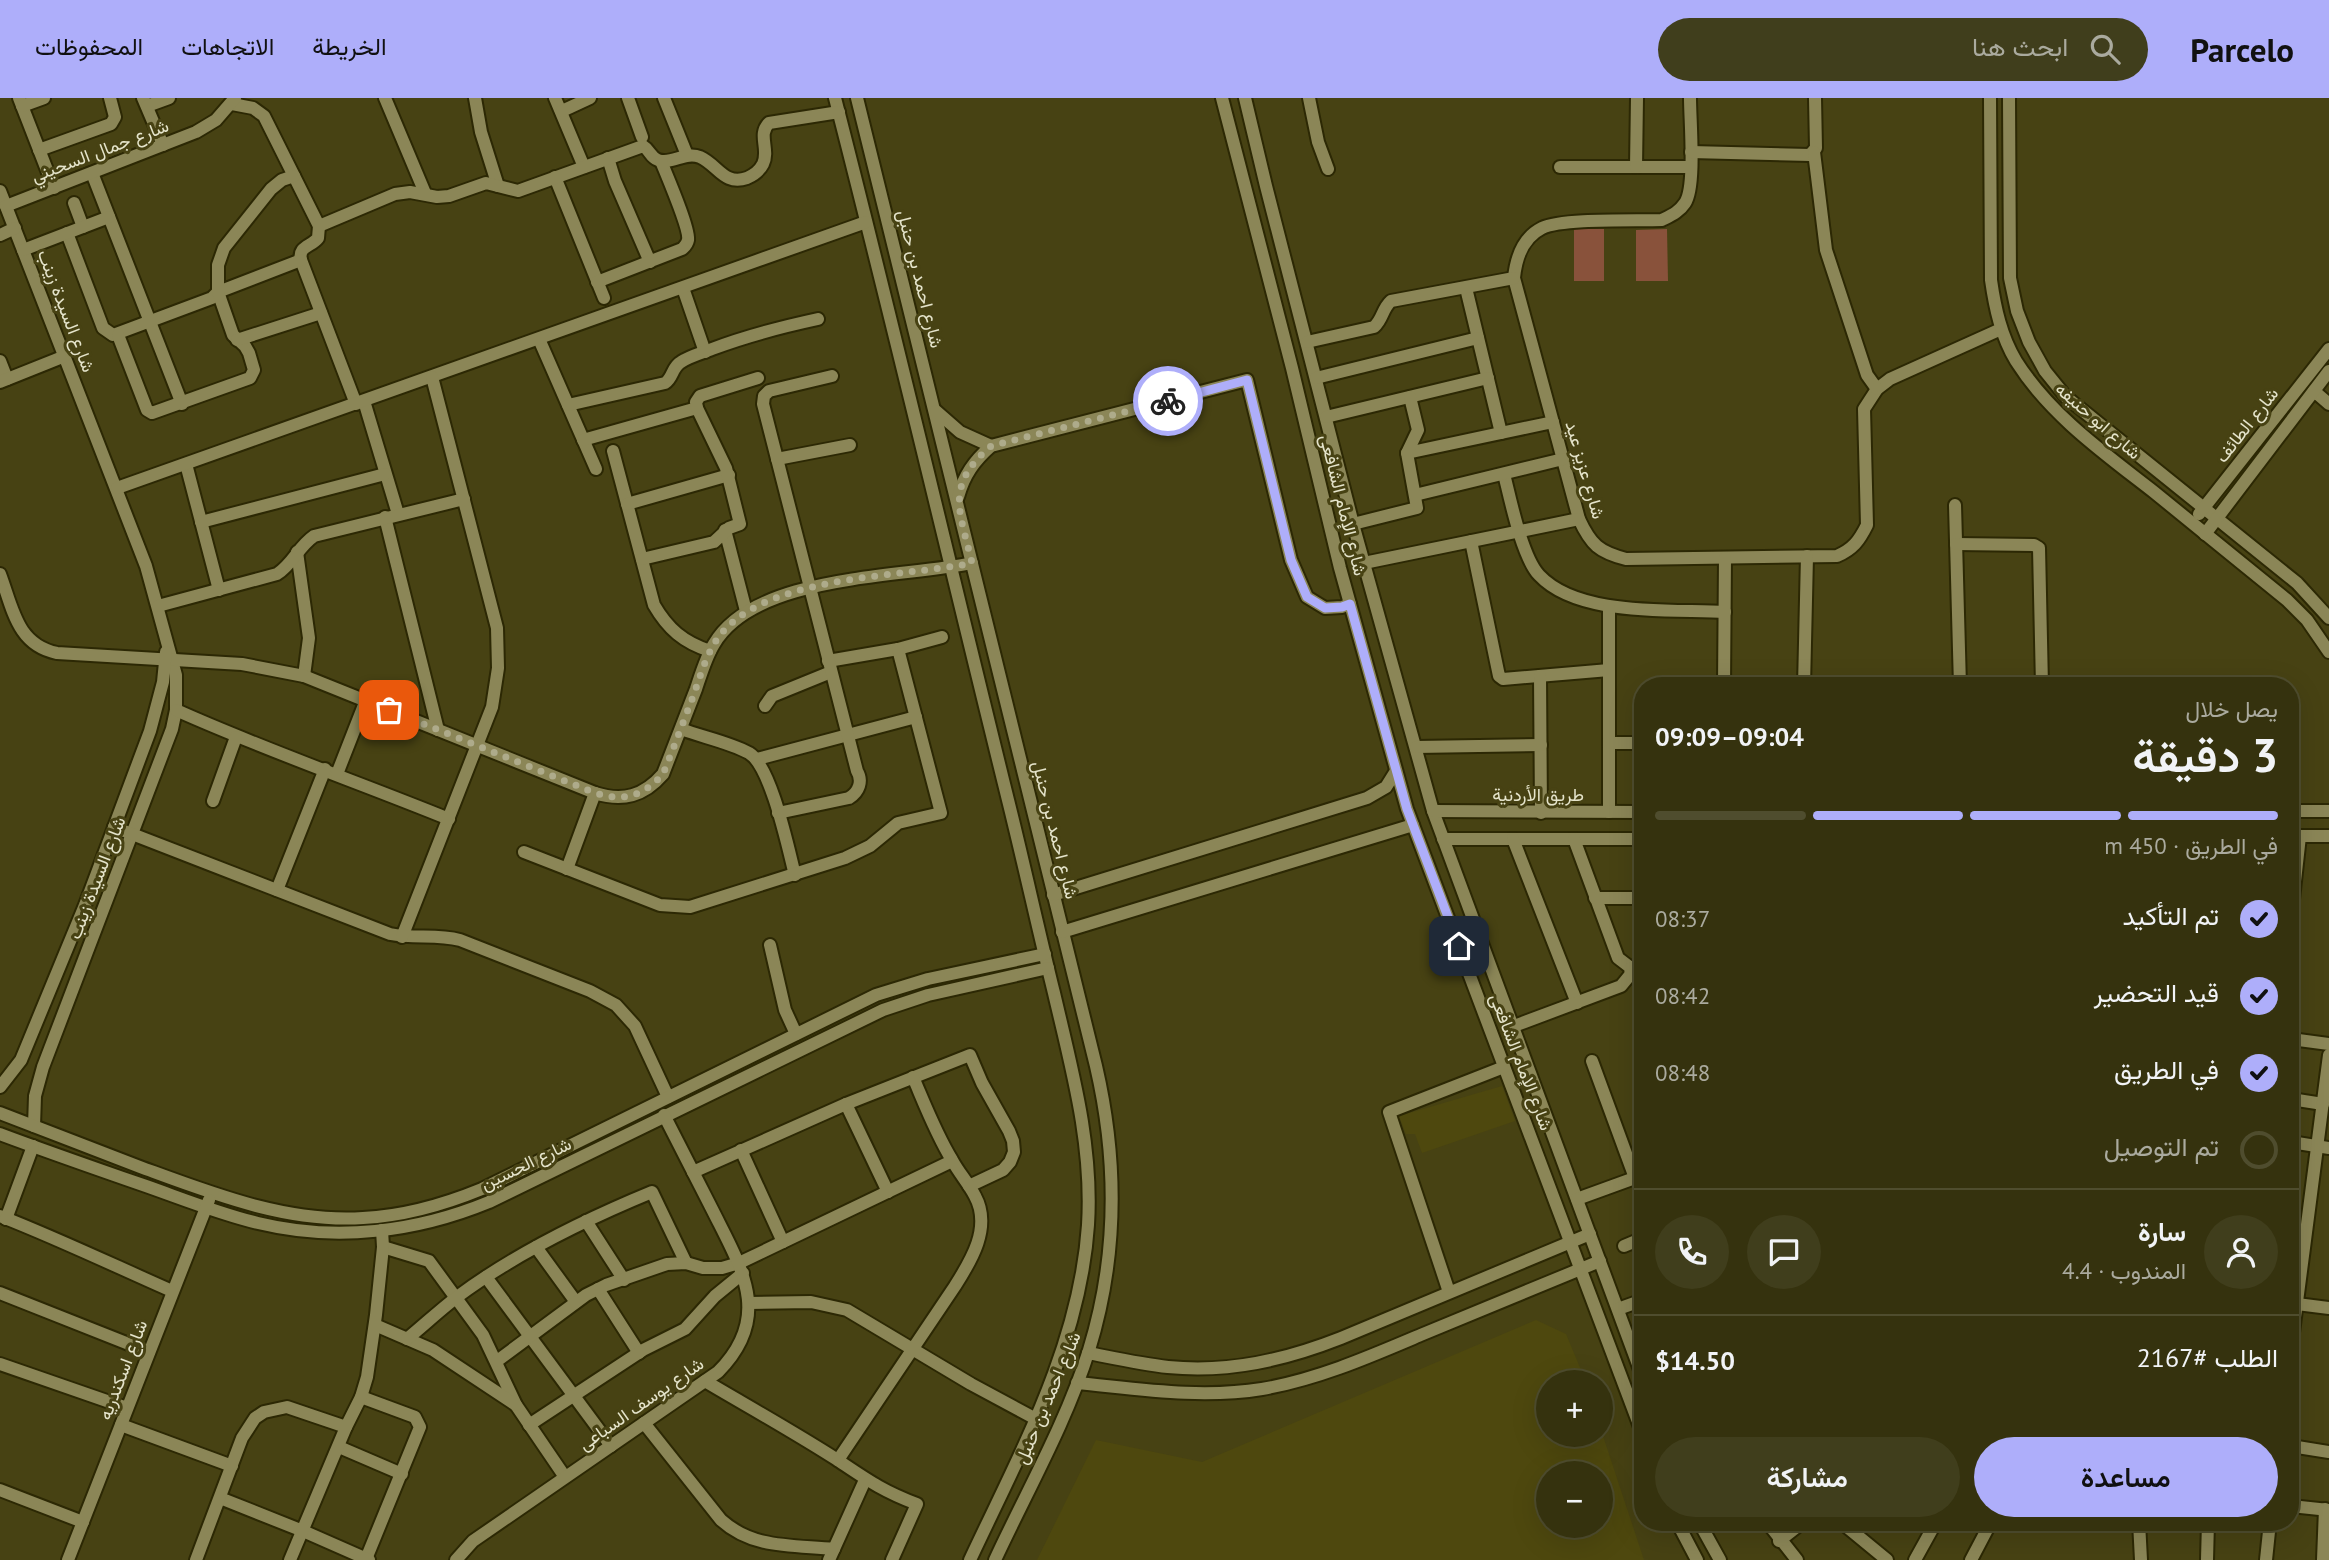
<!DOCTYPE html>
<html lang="ar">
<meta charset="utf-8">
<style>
:root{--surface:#35320e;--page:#403e1c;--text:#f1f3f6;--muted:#aaaa9e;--line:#4f4d2e;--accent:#aeaefa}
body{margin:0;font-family:"PT Sans",Vazirmatn,sans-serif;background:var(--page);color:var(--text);direction:rtl;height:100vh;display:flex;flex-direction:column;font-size:26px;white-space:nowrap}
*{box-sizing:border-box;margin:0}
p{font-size:23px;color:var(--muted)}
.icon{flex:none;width:38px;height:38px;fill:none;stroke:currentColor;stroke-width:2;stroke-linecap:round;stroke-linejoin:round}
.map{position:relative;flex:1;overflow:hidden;direction:ltr}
.drawer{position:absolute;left:1634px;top:579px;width:665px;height:854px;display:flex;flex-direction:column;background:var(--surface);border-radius:28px;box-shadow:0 7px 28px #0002,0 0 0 2px var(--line);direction:rtl}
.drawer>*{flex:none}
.buttons{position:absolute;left:1536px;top:1272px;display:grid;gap:14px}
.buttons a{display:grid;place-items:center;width:77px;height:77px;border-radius:50%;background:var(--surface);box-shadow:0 7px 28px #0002,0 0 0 2px var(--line);font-size:35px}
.pin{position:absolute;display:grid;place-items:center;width:60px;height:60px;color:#fff;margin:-30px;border-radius:14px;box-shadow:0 4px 10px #0006}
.courier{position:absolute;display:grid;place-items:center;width:70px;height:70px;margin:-35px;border:5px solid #aeaefa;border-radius:50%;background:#fff;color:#222;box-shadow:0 2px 9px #0007}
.summary em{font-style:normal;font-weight:600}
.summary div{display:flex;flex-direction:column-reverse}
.summary{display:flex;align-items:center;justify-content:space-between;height:119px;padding:0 21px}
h1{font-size:46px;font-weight:600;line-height:52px}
.bar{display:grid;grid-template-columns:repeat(4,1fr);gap:10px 7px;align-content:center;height:84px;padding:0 21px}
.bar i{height:9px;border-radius:5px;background:var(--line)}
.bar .current{background:var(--accent)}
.bar p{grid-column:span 4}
.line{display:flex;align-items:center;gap:18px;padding:0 21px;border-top:2px solid var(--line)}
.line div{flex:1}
.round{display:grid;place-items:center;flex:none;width:74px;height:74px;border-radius:37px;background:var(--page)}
ol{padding:0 21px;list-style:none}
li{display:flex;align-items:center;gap:21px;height:77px}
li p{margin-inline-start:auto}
li .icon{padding:7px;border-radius:50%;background:var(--accent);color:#111;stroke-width:4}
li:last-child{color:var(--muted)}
li i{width:38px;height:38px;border:4px solid var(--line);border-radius:50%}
.primary-button{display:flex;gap:14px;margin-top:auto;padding:14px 21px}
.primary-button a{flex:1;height:80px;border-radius:42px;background:var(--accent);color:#111;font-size:28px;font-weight:600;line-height:80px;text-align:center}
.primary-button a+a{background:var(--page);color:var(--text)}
header{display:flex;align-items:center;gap:42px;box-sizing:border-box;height:98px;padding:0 35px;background:var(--accent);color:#111}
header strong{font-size:33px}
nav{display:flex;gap:38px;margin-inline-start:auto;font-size:24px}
.search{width:490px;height:63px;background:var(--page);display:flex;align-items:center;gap:18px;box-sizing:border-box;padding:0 24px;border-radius:38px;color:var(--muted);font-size:26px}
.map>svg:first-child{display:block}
.built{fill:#4e480e;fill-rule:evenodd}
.green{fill:#89523b}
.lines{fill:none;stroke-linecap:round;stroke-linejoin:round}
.minor-casing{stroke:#2c2804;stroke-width:16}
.minor{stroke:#8b8657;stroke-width:12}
.done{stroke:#aeab8b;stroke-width:7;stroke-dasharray:0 12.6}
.route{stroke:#aeaefa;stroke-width:9}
.labels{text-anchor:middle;stroke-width:6;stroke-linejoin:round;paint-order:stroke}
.street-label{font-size:18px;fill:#e5e4cb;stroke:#474213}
</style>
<header>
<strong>Parcelo</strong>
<div class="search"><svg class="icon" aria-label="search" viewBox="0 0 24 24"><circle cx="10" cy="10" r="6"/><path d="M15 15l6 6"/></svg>ابحث هنا</div>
<nav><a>الخريطة</a><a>الاتجاهات</a><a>المحفوظات</a></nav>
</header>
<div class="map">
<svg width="2329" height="1462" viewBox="0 0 2329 1462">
<rect width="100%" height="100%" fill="#474213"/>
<g class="built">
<path d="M1502,988L1515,1023L1422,1055L1415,1036H1406L1399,1018Z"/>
<path d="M1536,1222L1566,1236L1586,1284H1549V1337H1601V1332L1644,1462H1037L1096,1342L1202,1364ZM1549,1376H1601V1428H1549Z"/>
</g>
<g class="green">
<rect x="1574" y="131" width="30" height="52"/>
<path d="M1667,131L1668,183H1636V132Z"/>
</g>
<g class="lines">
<g class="minor-casing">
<g id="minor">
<path d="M19,0L54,90"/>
<path d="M143,0L163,47"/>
<path d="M385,0L425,95"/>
<path d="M475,0L481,34L498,88"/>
<path d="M555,0L584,69"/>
<path d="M628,0L642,39"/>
<path d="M664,0L687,57"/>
<path d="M835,0C895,233 950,468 1008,702C1024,766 1038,831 1054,895C1072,972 1093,1047 1088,1127C1080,1247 1020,1355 970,1462"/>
<path d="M857,0L1096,968C1118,1063 1118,1158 1089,1252C1066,1325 1027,1393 995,1462"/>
<path d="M1222,0L1292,270L1340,470L1407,711L1643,1337"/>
<path d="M1245,0L1266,88L1353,426L1433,713L1643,1280"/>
<path d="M1309,0L1318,44L1328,71"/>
<path d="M1690,0C1690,23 1696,89 1685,105C1679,114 1672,117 1662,122C1636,123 1563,120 1542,130C1522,140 1516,160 1514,180L1579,421C1591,447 1599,454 1626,461L1837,458C1853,451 1859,443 1867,427L1864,311L1877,291L1890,281L2001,231"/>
<path d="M1990,0L1991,182C1995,210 2001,238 2016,263C2050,317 2104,355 2154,394C2199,430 2242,466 2287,502L2307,522L2329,554"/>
<path d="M2009,0L2010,180L2017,213L2029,244L2045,273L2066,299L2297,485L2329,520"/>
<path d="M232,6L253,10L264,18L319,128L318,140C311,149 298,148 301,162L356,306"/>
<path d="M22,8L44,0"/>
<path d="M147,8L169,0"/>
<path d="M562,13L590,0"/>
<path d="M39,52L111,26L115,19L110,0"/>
<path d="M1691,54L1810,57L1816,50L1815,0"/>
<path d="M1814,54L1826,152L1867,277L1877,291"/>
<path d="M608,60L615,83L650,164"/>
<path d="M1560,69H1691"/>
<path d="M1636,69L1637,0"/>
<path d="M92,75L182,306"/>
<path d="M555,79L604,200"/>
<path d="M0,93L146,468L176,577V612L172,631L43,969L35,998L34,1028"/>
<path d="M74,105L83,129"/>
<path d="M6,108L196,34L216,22L235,0"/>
<path d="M319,128L395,96L410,94L437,99L449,98L486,85L518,93L643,48C650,52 650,59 658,62C672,67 685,53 700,59C718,67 724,88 747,80C754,77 760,72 763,66C770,51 757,37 769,25L839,14"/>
<path d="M67,135L103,230L113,237L212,200L218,194L301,162"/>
<path d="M0,137L15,130"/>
<path d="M23,152L109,119"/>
<path d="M597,184L682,151C685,148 687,147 688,142C690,131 667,78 661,63"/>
<path d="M683,190L705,254"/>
<path d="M1466,190L1501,335"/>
<path d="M118,237L147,312L152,315L250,280L254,272L249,255L245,248L233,237L218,194V167L224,150L271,91L282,82L294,78"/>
<path d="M539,241L596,371"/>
<path d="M237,242L321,215"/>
<path d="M1307,244L1374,229C1383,221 1382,211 1391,203L1514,180"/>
<path d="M0,263L7,281"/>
<path d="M1316,280L1478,240"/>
<path d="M0,284L65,258"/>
<path d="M2314,293L2329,306"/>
<path d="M364,303L398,416"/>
<path d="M568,307L665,285C673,280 672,269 681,264C690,258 702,255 712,251C746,238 781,229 818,221"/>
<path d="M936,313L960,334L991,348"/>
<path d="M1326,319L1488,280"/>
<path d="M583,342L697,310"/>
<path d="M613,353L654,507C668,531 683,544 710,553"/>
<path d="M1407,355L1553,324"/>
<path d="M777,361L850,347"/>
<path d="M186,366L219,492"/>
<path d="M1504,376C1510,400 1522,459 1539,477C1578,519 1671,511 1725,514"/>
<path d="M117,390L866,124"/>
<path d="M1415,397L1563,361"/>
<path d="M958,399C964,377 974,363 991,348L1247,282L1291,462L1307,499L1325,510L1342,509L1350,506"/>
<path d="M627,406L729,377"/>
<path d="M1955,407L1960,588"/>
<path d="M2199,416L2329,251"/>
<path d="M385,419L438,632"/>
<path d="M201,424L385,376"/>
<path d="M1353,426L1417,410L1407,355L1418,332L1410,299"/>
<path d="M725,432L746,513"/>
<path d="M2205,436L2329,273"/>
<path d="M1471,443L1499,578L1503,581L1609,572"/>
<path d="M1956,446L2034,447L2039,450L2042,588"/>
<path d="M297,454L309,540L304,578"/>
<path d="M642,461L714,444L729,430L740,426L726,370L697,310L696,304L700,298L758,280"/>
<path d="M1364,465L1579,421"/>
<path d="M0,476C13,511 17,547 57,555L242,566L304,578L595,695C623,704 644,698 663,676C674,647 685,619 696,591C701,576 706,559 714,546C755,476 901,480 972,465"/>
<path d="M158,508L277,476C293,466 298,449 314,438L464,401"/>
<path d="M1609,509V714"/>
<path d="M828,563L898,551L942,539"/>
<path d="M1540,578L1541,715"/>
<path d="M1724,588L1725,460"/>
<path d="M1804,588L1807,458"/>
<path d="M765,608L772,598L831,574"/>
<path d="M176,612C265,652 358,684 449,721"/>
<path d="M681,631C702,639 729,644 749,655C771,668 788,750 795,777"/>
<path d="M1609,645H1643"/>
<path d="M1416,649L1541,647"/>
<path d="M757,661L916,619"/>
<path d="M337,676L366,602"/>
<path d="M213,703L236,639"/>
<path d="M1433,713L1643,714"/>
<path d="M2291,713H2329"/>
<path d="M778,715L849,700C859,694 863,683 857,673L763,306L764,298L769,293L832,278"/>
<path d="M114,729L390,836C414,841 436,836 460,842L590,893L616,907L635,928L668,999"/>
<path d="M2291,738H2329"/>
<path d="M1443,741H1643"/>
<path d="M1513,741L1577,905"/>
<path d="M1574,741L1618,860L1631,870L1643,872"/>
<path d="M524,754L660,807L690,809L845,760L870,748L898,725L941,715L898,551"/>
<path d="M567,771L595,695"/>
<path d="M277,792L325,671"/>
<path d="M1053,797L1367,700L1386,689L1396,673"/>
<path d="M1595,800H1643"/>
<path d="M2291,819L2300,738"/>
<path d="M1062,834L1413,727"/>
<path d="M402,839L492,609L498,570L497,530L432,279"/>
<path d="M770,847L785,912L796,936"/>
<path d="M1514,928L1621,888L1630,877L1631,870"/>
<path d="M2291,941L2329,946"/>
<path d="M1592,963L1635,1080"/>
<path d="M0,989L21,962L85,807L150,633L163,584L166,554"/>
<path d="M2291,1001L2323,1006"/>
<path d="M846,1006L888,1094"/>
<path d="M0,1015C47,1033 93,1051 140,1069C211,1095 286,1125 363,1120C405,1118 443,1107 482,1091L876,897L928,881L1045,856"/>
<path d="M0,1036C48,1054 97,1071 146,1088C183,1101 220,1116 258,1125C336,1144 416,1134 489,1104L883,912L928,897L1048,870"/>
<path d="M2291,1044L2329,1050"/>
<path d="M741,1052L783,1144"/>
<path d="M693,1074L846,1006L970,957L982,985L1009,1033L1013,1043L1014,1054L1010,1064L1003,1072L969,1088"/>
<path d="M1577,1101L1643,1077"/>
<path d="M0,1118C59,1141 115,1168 172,1193"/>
<path d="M6,1121L33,1048"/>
<path d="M586,1123L624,1182"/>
<path d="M1624,1148L1643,1140"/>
<path d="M383,1149L429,1163L483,1237L516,1307L565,1379"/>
<path d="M536,1149L576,1204"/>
<path d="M486,1179L611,1348"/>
<path d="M598,1191L639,1255"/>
<path d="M1449,1194L1389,1014L1504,969"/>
<path d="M0,1195L149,1254"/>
<path d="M749,1205L811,1204L847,1212L971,1286L1036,1321"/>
<path d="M2297,1206L2329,1210"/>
<path d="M1618,1211L1643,1202"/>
<path d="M375,1227L433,1252L516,1307"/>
<path d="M407,1241C424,1227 440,1212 457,1199C516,1155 584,1122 652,1094L686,1165"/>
<path d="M2291,1250L2329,957"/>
<path d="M1088,1255C1114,1260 1141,1266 1168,1269C1229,1275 1285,1262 1341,1240L1590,1136"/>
<path d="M497,1263L586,1197L606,1187L667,1166L686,1165L703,1170H722L739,1165L952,1063"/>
<path d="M0,1266L127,1310"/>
<path d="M705,1283C749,1309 794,1334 836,1361C866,1381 882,1393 917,1406L892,1462"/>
<path d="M1077,1285C1139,1291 1200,1301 1262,1291C1319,1281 1371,1258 1423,1236C1482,1212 1541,1187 1600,1163"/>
<path d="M361,1299L415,1319L420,1329L366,1461"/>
<path d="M644,1325L721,1422C753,1451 793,1447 834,1451"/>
<path d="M121,1327L232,1368"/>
<path d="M529,1327L643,1252L685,1231L715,1198L743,1175"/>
<path d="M2291,1348L2329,1354"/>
<path d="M339,1349L402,1376"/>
<path d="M838,1362L955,1188C971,1163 992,1129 975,1098C969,1086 959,1075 952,1062C936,1036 925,1007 913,979"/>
<path d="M0,1392L83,1424"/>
<path d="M220,1400L303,1433L369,1462"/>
<path d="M2291,1408L2329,1412"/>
<path d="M1677,1424L1697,1462"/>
<path d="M1699,1424L1720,1462"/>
<path d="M1767,1424L1797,1462"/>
<path d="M1841,1424L1887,1462"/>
<path d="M2139,1424L2141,1462"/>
<path d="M1779,1443L1803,1424"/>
<path d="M68,1462L209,1102"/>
<path d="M196,1462L242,1340L255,1320L264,1314L287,1309L346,1329"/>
<path d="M290,1462L346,1329L361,1299L367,1279L376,1217L383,1149L382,1132"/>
<path d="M456,1462L473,1443L718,1274C773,1219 742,1171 713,1113C697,1081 680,1049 664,1017"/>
<path d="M829,1462L865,1382"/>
<path d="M1915,1462L1936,1424"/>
<path d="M1971,1462L1991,1424"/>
<path d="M2207,1462L2208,1424"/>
<path d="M2266,1462L2270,1424"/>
<path d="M2323,1462L2325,1411"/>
</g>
</g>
<use href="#minor" class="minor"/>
</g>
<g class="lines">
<path class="done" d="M389,612L595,695C623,704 644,698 663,676C674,649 684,622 694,596C700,579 705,561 714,546C755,476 901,480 972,465C960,413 944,388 991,348L1168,303"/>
<path class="route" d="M1168,303L1247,282L1291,462L1307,499L1325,510L1342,509L1350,506L1407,711L1459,848"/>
</g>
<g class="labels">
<g class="street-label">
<text transform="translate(100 53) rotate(-21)" y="6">شارع جمال السحيني</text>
<text transform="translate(920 181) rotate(76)" y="6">شارع احمد بن حنبل</text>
<text transform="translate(66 213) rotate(69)" y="6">شارع السيدة زينب</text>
<text transform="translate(2098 323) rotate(41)" y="6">شارع ابو حنيفه</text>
<text transform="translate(2247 327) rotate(-52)" y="6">شارع الطائف</text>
<text transform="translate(1585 372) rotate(74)" y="6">شارع عزيز عيد</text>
<text transform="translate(1343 407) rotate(76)" y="6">شارع الإمام الشافعى</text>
<text x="1538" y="703">طريق الأردنية</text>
<text transform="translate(1055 732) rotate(76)" y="6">شارع احمد بن حنبل</text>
<text transform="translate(97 780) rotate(-69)" y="6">شارع السيدة زينب</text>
<text transform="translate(1521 964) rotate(69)" y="6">شارع الإمام الشافعى</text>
<text transform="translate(526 1066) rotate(-26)" y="6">شارع الحسين</text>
<text transform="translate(123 1272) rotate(-69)" y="6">شارع اسكندريه</text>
<text transform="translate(1048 1300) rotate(-67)" y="6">شارع احمد بن حنبل</text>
<text transform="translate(641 1306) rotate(-35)" y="6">شارع يوسف السباعى</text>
</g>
</g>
</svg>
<div class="buttons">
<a>+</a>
<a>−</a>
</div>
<div class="pin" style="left:389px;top:612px;background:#ea580c"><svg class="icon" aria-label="bag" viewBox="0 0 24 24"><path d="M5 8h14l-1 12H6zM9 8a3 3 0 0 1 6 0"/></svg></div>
<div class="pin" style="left:1459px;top:848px;background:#1f2937"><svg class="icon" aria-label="home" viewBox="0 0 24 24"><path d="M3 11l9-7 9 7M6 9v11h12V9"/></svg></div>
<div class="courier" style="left:1168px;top:303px"><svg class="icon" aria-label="bike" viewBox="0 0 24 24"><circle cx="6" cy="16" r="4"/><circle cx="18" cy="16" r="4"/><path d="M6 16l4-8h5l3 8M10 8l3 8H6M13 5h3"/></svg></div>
<section class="drawer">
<div class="summary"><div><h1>3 دقيقة</h1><p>يصل خلال</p></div><em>09:04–09:09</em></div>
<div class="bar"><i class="current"></i><i class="current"></i><i class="current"></i><i></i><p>في الطريق · 450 m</p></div>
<ol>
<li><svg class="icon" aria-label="check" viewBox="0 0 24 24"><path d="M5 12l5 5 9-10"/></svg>تم التأكيد<p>08:37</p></li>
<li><svg class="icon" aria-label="check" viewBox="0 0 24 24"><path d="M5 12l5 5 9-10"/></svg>قيد التحضير<p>08:42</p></li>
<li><svg class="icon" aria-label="check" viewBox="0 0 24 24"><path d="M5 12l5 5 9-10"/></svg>في الطريق<p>08:48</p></li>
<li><i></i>تم التوصيل</li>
</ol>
<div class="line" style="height:126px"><a class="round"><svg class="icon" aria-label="person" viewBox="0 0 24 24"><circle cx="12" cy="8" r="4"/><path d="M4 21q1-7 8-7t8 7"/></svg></a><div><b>سارة</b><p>المندوب · 4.4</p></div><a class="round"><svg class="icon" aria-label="chat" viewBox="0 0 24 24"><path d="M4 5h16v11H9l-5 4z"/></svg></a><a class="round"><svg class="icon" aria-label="phone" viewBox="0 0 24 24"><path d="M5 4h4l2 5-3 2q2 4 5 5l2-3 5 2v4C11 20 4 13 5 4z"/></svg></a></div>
<div class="line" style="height:91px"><div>الطلب #2167</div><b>$14.50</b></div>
<div class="primary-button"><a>مساعدة</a><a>مشاركة</a></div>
</section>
</div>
